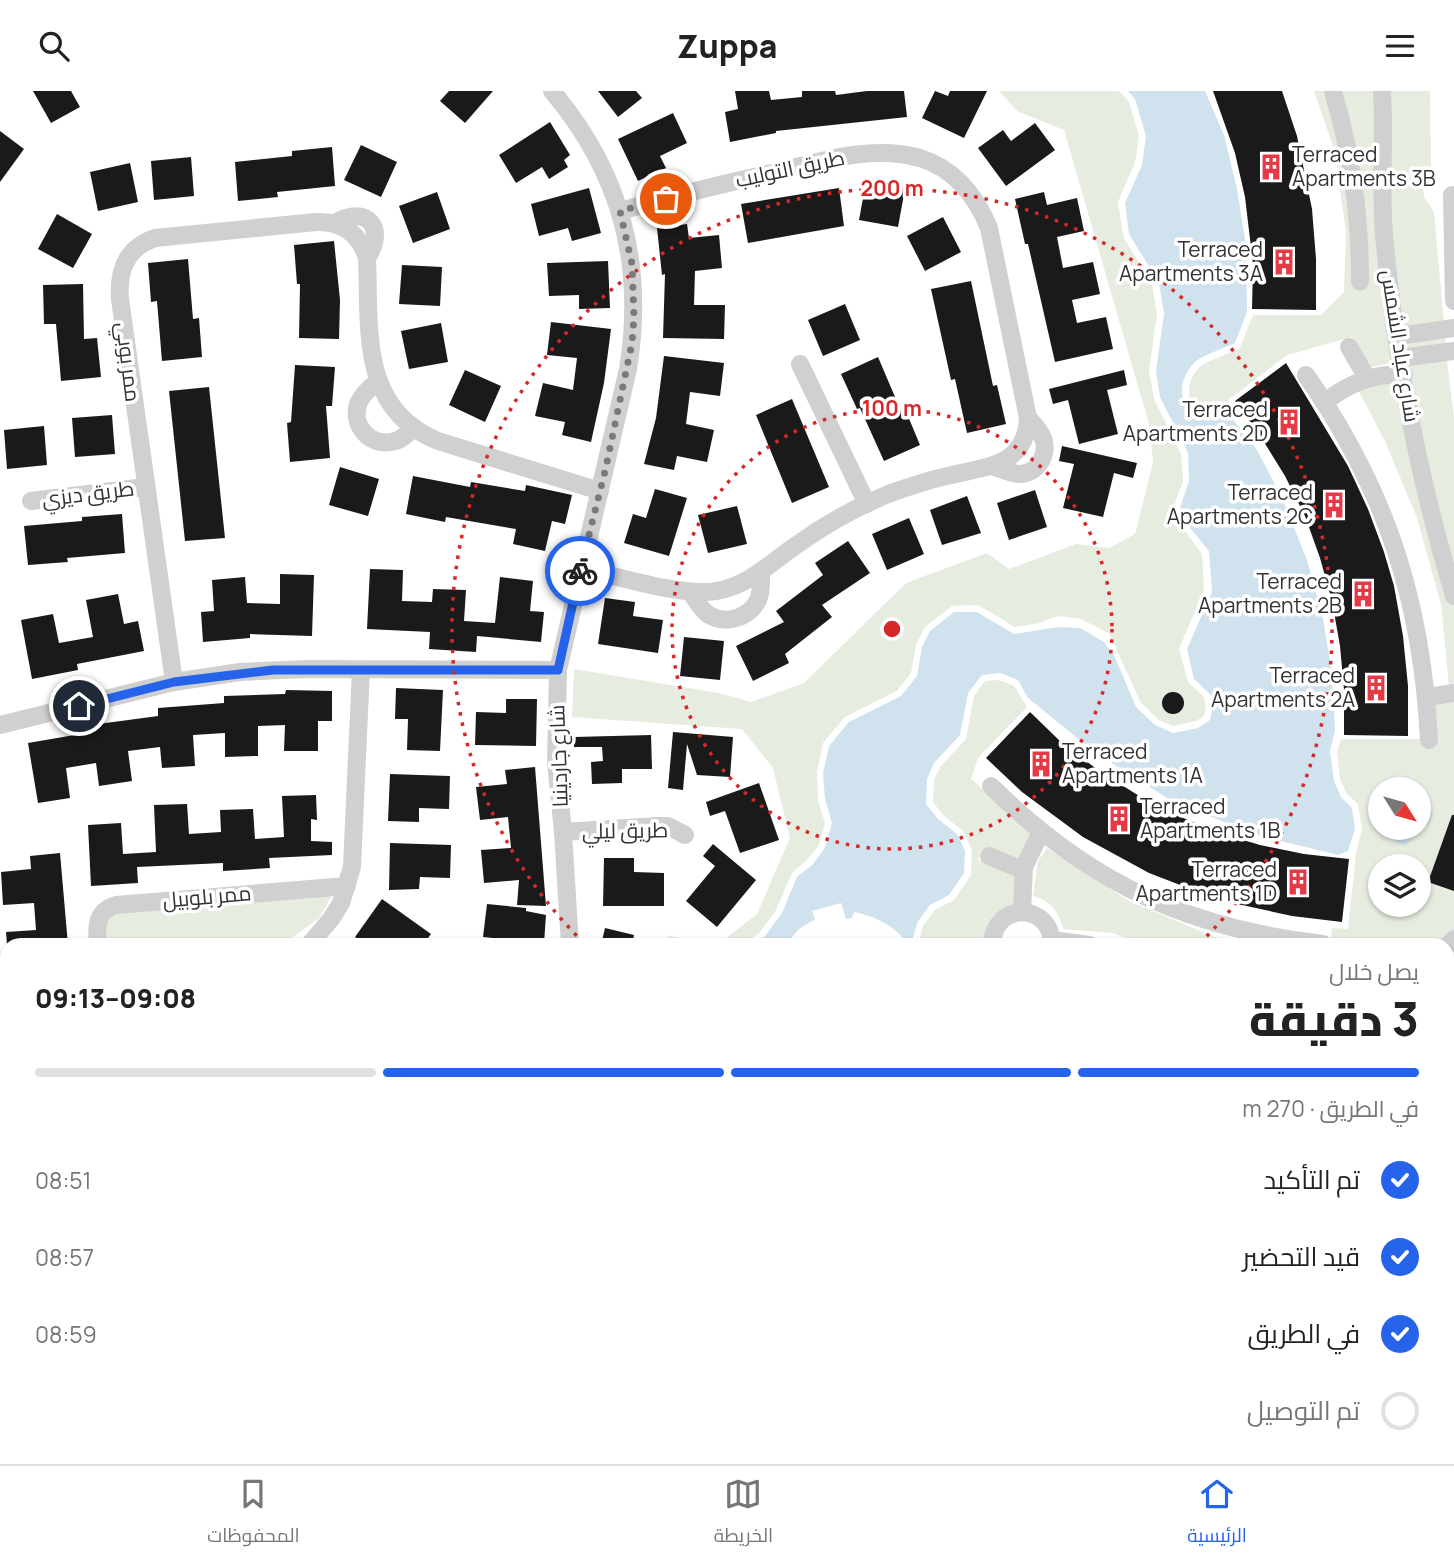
<!DOCTYPE html>
<html lang="ar">
<meta charset="utf-8">
<style>
:root{--surface:#fff;--page:#f2f2f2;--text:#222;--muted:#767676;--line:#e0e0e0;--accent:#2563eb}
body{margin:0;font-family:Manrope,Cairo,sans-serif;background:var(--page);color:var(--text);direction:rtl;height:100vh;display:flex;flex-direction:column;font-size:26px;white-space:nowrap}
*{box-sizing:border-box;margin:0}
p{font-size:23px;color:var(--muted)}
.icon{flex:none;width:38px;height:38px;fill:none;stroke:currentColor;stroke-width:2;stroke-linecap:round;stroke-linejoin:round}
.map{position:relative;flex:1;overflow:hidden;direction:ltr}
.panel{position:absolute;left:0px;top:847px;width:1454px;height:527px;display:flex;flex-direction:column;background:var(--surface);border-radius:21px 21px 0 0;box-shadow:0 2px 5px #0004;direction:rtl}
.panel>*{flex:none}
.needle{width:46px;rotate:127deg}
.fabs{position:absolute;left:1368px;top:686px;display:grid;gap:14px}
.fabs a{display:grid;place-items:center;width:63px;height:63px;border-radius:50%;background:var(--surface);box-shadow:0 2px 5px #0004;font-size:35px}
.pin{position:absolute;display:grid;place-items:center;width:60px;height:60px;color:#fff;margin:-30px;border:4px solid #fff;border-radius:50%;box-shadow:0 2px 7px #0007}
.courier{position:absolute;display:grid;place-items:center;width:70px;height:70px;margin:-35px;border:5px solid #2563eb;border-radius:50%;background:#fff;color:#222;box-shadow:0 2px 9px #0007}
.summary em{font-style:normal;font-weight:800}
.summary div{display:flex;flex-direction:column-reverse}
.summary{display:flex;align-items:center;justify-content:space-between;height:119px;padding:0 35px}
h1{font-size:46px;font-weight:800;line-height:52px}
.bar{display:grid;grid-template-columns:repeat(4,1fr);gap:10px 7px;align-content:center;height:84px;padding:0 35px}
.bar i{height:9px;border-radius:5px;background:var(--line)}
.bar .active{background:var(--accent)}
.bar p{grid-column:span 4}
ol{padding:0 35px;list-style:none}
li{display:flex;align-items:center;gap:21px;height:77px}
li p{margin-inline-start:auto}
li .icon{padding:7px;border-radius:50%;background:var(--accent);color:#fff;stroke-width:4}
li:last-child{color:var(--muted)}
li i{width:38px;height:38px;border:4px solid var(--line);border-radius:50%}
header{display:flex;justify-content:space-between;align-items:center;height:91px;padding:0 35px;background:var(--surface);font-size:32px;font-weight:800}
.tab-bar{display:flex;justify-content:space-around;align-items:center;height:98px;border-top:2px solid var(--line);background:var(--surface);font-size:19px;color:var(--muted)}
.tab-bar a{display:grid;justify-items:center;gap:4px}
.tab-bar .active{color:var(--accent)}
.map>svg:first-child{display:block}
.green{fill:#e6ecdf;fill-rule:evenodd}
.water{fill:#cfe2ee}
.building{fill:#1a1a1a}
.lines{fill:none;stroke-linecap:round;stroke-linejoin:round}
.service{stroke:#d0d0d0;stroke-width:9}
.minor{stroke:#d0d0d0;stroke-width:18}
.tertiary{stroke:#d0d0d0;stroke-width:21}
.done{stroke:#7a7a7a;stroke-width:7;stroke-dasharray:0 12.6}
.route{stroke:#2563eb;stroke-width:9}
.ring{fill:none;stroke:#d62828;stroke-width:3.5;stroke-dasharray:3.5 7}
.labels{text-anchor:middle;stroke-width:7;stroke-linejoin:round;paint-order:stroke}
.poi-label{font-size:21px;fill:#333;stroke:#fff;text-anchor:end}
.street-label{font-size:21px;fill:#333;stroke:#fff}
.centre{fill:#d62828;stroke:#fff;stroke-width:3.5}
.ring-label{font-size:21px;text-anchor:middle;font-weight:bold;fill:#d62828;stroke:#fff;stroke-width:7;stroke-linejoin:round;paint-order:stroke}
</style>
<header><svg class="icon" aria-label="menu" viewBox="0 0 24 24"><path d="M4 6h16M4 12h16M4 18h16"/></svg>Zuppa<svg class="icon" aria-label="search" viewBox="0 0 24 24"><circle cx="10" cy="10" r="6"/><path d="M15 15l6 6"/></svg></header>
<div class="map">
<svg width="1454" height="1373" viewBox="0 0 1454 1373">
<rect width="100%" height="100%" fill="#fff"/>
<g class="green">
<path d="M999,0H1119L1129,11L1139,45L1135,72L1118,111L1123,145L1152,194L1157,223L1149,280L1154,308L1181,363L1183,390L1173,417L1185,440L1202,463L1204,499L1179,558L1188,591L1204,606L1206,616L1204,625L1196,630L1173,635L1159,629L1141,612L1109,542L1081,528L1058,525L1036,533L1015,536L978,514L952,515L925,536L916,554L911,582L897,600L845,626L823,652L817,681L818,709L825,732L819,754L807,769L792,782L776,819L760,841L743,854H666L668,845L720,852L757,823L790,747L773,677L742,638L572,626L574,578L719,602L751,611L804,592L906,492L987,462L1009,478L1076,453L1109,457L1135,443L1153,371L1149,333L1064,39L1017,20Z"/>
<path d="M1314,0H1376L1401,270L1368,277L1352,246L1287,264L1228,309L1231,314C1223,317 1213,321 1204,319C1182,314 1187,286 1201,275C1206,271 1232,261 1240,257L1253,224H1321L1344,201L1346,140L1334,58Z"/>
<path d="M1385,0H1430L1431,80L1423,95L1424,106L1434,121L1444,232L1403,237L1390,147Z"/>
<path d="M1444,238L1446,254L1408,259L1405,243Z"/>
<path d="M1446,261L1454,327V478L1425,376L1409,265Z"/>
<path d="M1402,279L1454,511V594L1449,595L1441,513L1417,427L1385,350L1355,293Z"/>
<path d="M999,589L1014,595L1027,616L978,667L971,688L1034,743L1022,769L981,759L978,769L1020,784L1017,813C997,818 984,833 984,854H918L923,835L935,819L954,809L971,784L972,759L963,740L943,724L933,711L934,689L940,676L966,648L974,605L985,590Z"/>
<path d="M1454,603V841L1438,854H1330L1332,837L1348,838L1356,762L1362,738L1358,713L1347,703L1340,688L1337,661L1341,648H1430L1431,605ZM1381,698H1419V737H1381ZM1381,775H1419V814H1381Z"/>
<path d="M1047,757L1129,810L1215,846L1250,854H1142L1113,842L1063,838C1060,822 1050,809 1033,805L1038,770Z"/>
<path d="M335,800L319,827L282,854H104L102,834L114,821Z"/>
<path d="M1447,909L1454,934V960L1447,961Z"/>
</g>
<g class="water">
<path d="M1128,0H1205L1224,44L1237,98L1246,155L1247,221L1235,252C1225,257 1203,264 1195,271C1166,301 1189,336 1228,322L1257,359L1283,409L1307,469L1323,528L1332,583L1335,639L1330,660L1334,690L1341,706L1352,717L1355,738L1348,760L1338,764L1249,742L1167,707L1096,662L1028,607L1018,589L1000,582L982,584L968,602L960,644L934,672L927,688L926,713L938,728L958,744L965,760L964,782L949,804L930,814L917,832L911,854H908C897,835 874,825 854,821L852,827L846,828L841,812L812,820L815,828L799,838L785,854H753L765,845L782,822L797,786L812,774L825,757L832,732L825,708L823,682L829,655L849,631L901,605L917,585L922,556L930,540L954,521H977L1014,543L1058,536L1080,537L1104,551L1114,564L1136,616L1155,634L1173,642L1198,637L1210,629L1213,616L1210,603L1194,588L1187,558L1212,501L1209,460L1190,437L1180,417L1189,390L1188,362L1160,306L1156,280L1164,223L1159,192L1129,143L1125,112L1142,74L1146,45L1135,8Z"/>
<path d="M1419,710L1429,717L1433,722L1429,734L1419,737Z"/>
<path d="M1397,737H1418L1406,755L1395,750Z"/>
</g>
<g class="building">
<path d="M33,0H71L80,16L51,32Z"/>
<path d="M449,0H493L465,32L440,10Z"/>
<path d="M598,0H636L642,7L618,26Z"/>
<path d="M735,0H769L771,9L802,6V0H835L836,4L867,0H904L907,26L776,40V42L730,51L725,21L738,18Z"/>
<path d="M935,0L948,5L950,0H987L964,47L922,27Z"/>
<path d="M1213,0H1282L1297,45L1312,118L1316,168V219L1252,218L1253,173L1245,106L1235,62Z"/>
<path d="M673,22L687,52L660,65L666,77L638,90L618,48Z"/>
<path d="M550,31L570,64L564,69L568,76L549,88L542,76L516,92L499,64Z"/>
<path d="M1035,32L1055,59L1006,95L978,57L1003,39L1011,50Z"/>
<path d="M0,40L24,58L0,91Z"/>
<path d="M361,54L397,71L381,106L344,89Z"/>
<path d="M332,56L335,95L277,101L278,106L238,110L235,71L292,65V60Z"/>
<path d="M191,66L194,105L154,109L151,70Z"/>
<path d="M130,72L138,111L98,120L90,81Z"/>
<path d="M866,91L905,98L898,136L859,129Z"/>
<path d="M589,97L601,142L572,150L568,137L539,145L531,113Z"/>
<path d="M839,97L844,135L748,152L741,113Z"/>
<path d="M437,101L450,138L413,152L399,115Z"/>
<path d="M1044,101L1047,114L1077,107L1084,140L1057,146L1063,177L1093,171L1100,203L1072,209L1077,232L1106,226L1113,258L1055,271L1028,153H1025L1015,108Z"/>
<path d="M57,123L92,143L73,177L38,158Z"/>
<path d="M943,126L961,161L925,180L907,145Z"/>
<path d="M687,133L689,147L719,144L722,177L695,180L694,214H725L724,248L663,247L665,183L662,184L657,137Z"/>
<path d="M334,150L340,209L339,248L299,247L300,193H297L294,154Z"/>
<path d="M188,168L193,228L199,227L202,266L162,270L157,210L151,211L148,172Z"/>
<path d="M608,170L610,217L579,218V204L549,205L547,172Z"/>
<path d="M402,174L442,176L440,215L399,213Z"/>
<path d="M971,190L993,295L997,294L1006,333L967,342L955,288L951,289L931,198Z"/>
<path d="M83,193L84,248L97,247L101,286L61,290L56,233H44L43,194Z"/>
<path d="M845,213L860,249L823,265L808,229Z"/>
<path d="M551,231L611,238L604,292L591,351L562,344L565,331L535,325L543,292L573,299L577,267L547,264Z"/>
<path d="M441,232L448,271L409,278L401,240Z"/>
<path d="M664,265L724,272L720,305L690,301L686,333L714,339L707,371L677,365L674,379L644,373L656,327Z"/>
<path d="M878,266L901,320L905,318L920,354L884,370L860,317L857,318L841,283Z"/>
<path d="M1286,272L1348,375L1368,418L1384,461L1394,495L1403,545L1408,595V645L1344,644V599L1340,555L1332,510L1320,467L1305,425L1285,385L1261,346L1235,310Z"/>
<path d="M295,274L335,276L332,315H326L330,367L290,371L287,332L291,331Z"/>
<path d="M465,279L501,295L485,331L449,314Z"/>
<path d="M1124,279L1127,294L1107,299L1118,343L1079,353L1068,309L1053,313L1049,298Z"/>
<path d="M209,296L225,447L185,450L169,300Z"/>
<path d="M792,308L829,396L792,412L756,324Z"/>
<path d="M112,324L115,363L75,366L72,327Z"/>
<path d="M44,335L47,374L7,378L4,339Z"/>
<path d="M1062,355L1137,372L1133,387L1114,382L1103,426L1063,417L1074,373L1059,370Z"/>
<path d="M340,376L379,388L368,425L329,414Z"/>
<path d="M413,385L470,396L471,391L525,400L526,394L572,404L565,433L552,430L545,460L513,453L516,438L446,426L445,431L406,423Z"/>
<path d="M655,398L687,407L669,465L624,452L633,423L646,427Z"/>
<path d="M1035,399L1047,436L1009,449L997,412Z"/>
<path d="M967,405L981,442L942,454L930,419Z"/>
<path d="M737,415L747,453L708,462L698,424Z"/>
<path d="M122,423L125,462L67,467L68,471L28,474L24,435L82,430V426Z"/>
<path d="M909,427L924,463L887,479L872,443Z"/>
<path d="M848,450L870,482L822,514L832,526L785,563L789,572L753,590L736,555L784,531L776,520L823,484L815,472Z"/>
<path d="M370,478L403,479L402,510L432,511L433,498L466,499L464,530L495,532L500,486L533,490L530,520L544,521L541,551L477,545L476,561L429,558L430,541L367,538Z"/>
<path d="M280,483L314,484L312,545L250,543V547L203,551L201,521L214,520L212,489L245,486L247,512L280,513Z"/>
<path d="M118,503L124,533L138,530L144,560L77,573L78,579L32,588L21,529L53,523L59,552L93,546L86,509Z"/>
<path d="M605,507L635,511L633,525L663,529L658,562L598,553Z"/>
<path d="M684,546L724,550L720,589L680,585Z"/>
<path d="M396,597L443,599L440,660L407,659L408,628H395Z"/>
<path d="M286,599L332,600V630H318V660H284L285,634L258,635V665L225,666V642L193,644L195,675L162,677L160,656L128,660L132,690L99,695L96,672L66,677L70,707L38,712L28,652L92,641L91,634L158,625V617L224,612V605L285,603Z"/>
<circle cx="1173" cy="612" r="11"/>
<path d="M506,608H537L536,655L475,654L476,621L506,622Z"/>
<path d="M1030,621L1062,652L1098,679L1136,703L1176,724L1217,741L1260,754L1304,763L1349,768L1342,831L1292,825L1219,809L1149,782L1083,746L1022,701L986,667Z"/>
<path d="M673,641L733,646L730,686L697,684L687,653L683,699L668,697Z"/>
<path d="M651,644L652,678H622V692L592,693L591,671L603,670L602,656H574V646Z"/>
<path d="M535,676L546,815L517,814L519,789L484,792L481,759L511,757L508,726L480,729L476,696L507,693L505,679Z"/>
<path d="M390,683L450,685L449,718L419,717V731L388,730Z"/>
<path d="M759,692L779,749L740,762L725,720L710,725L706,711Z"/>
<path d="M316,704L317,729L311,728V750L332,751V764L269,767L270,777L223,780V772L137,776L138,792L91,795L88,734L121,732L123,763L156,761L154,714L187,713L189,743L221,741L220,719L253,718L255,748L284,746L282,705Z"/>
<path d="M1452,724H1454V800L1428,791Z"/>
<path d="M390,752L451,754L450,787L420,786L419,798L389,799Z"/>
<path d="M713,753L756,789L717,836L686,810L715,775L703,765Z"/>
<path d="M60,762L68,854H7L6,841L36,839L34,812L3,814L1,781L31,778L30,765Z"/>
<path d="M604,767H634V781L664,782V815H603Z"/>
<path d="M382,808L431,843L423,854H366L355,846Z"/>
<path d="M487,813L526,817V820L546,824L544,852L483,846Z"/>
<path d="M605,837L634,844L632,854H601Z"/>
</g>
<g class="lines">
<g class="service">
<path d="M1447,877L1454,884"/>
<path d="M838,1367L843,1373"/>
<path d="M1025,1367L1032,1373"/>
<path d="M892,1373L894,1367"/>
<path d="M927,1373L930,1367"/>
</g>
<g class="minor">
<path d="M552,0C621,82 645,173 628,278L558,579L556,671L563,741L570,854"/>
<path d="M1333,0C1352,65 1360,123 1360,191"/>
<path d="M1382,0C1385,48 1380,96 1384,144C1395,265 1419,388 1454,505"/>
<path d="M1452,104L1454,210"/>
<path d="M335,132C367,113 387,137 367,167"/>
<path d="M1398,245L1454,237"/>
<path d="M1349,256L1367,287"/>
<path d="M1401,267L1454,260"/>
<path d="M800,273L867,413"/>
<path d="M1306,284C1386,399 1422,509 1429,649"/>
<path d="M377,290C371,297 363,302 359,311C349,334 372,358 395,350C403,348 408,342 413,337"/>
<path d="M1325,311C1349,292 1373,283 1404,283"/>
<path d="M992,375C1001,378 1010,383 1020,383C1039,382 1050,361 1042,345C1039,338 1033,332 1028,327"/>
<path d="M31,410L145,396"/>
<path d="M581,477C616,485 682,506 716,500C749,495 771,471 798,453C826,433 858,415 891,402C911,395 931,388 952,384C989,375 1026,374 1028,327L989,137C976,105 955,78 920,67C871,53 819,71 772,82C721,93 670,106 620,120"/>
<path d="M691,502C696,509 701,519 709,524C726,534 749,527 758,509C762,500 761,490 761,481"/>
<path d="M174,591L120,208C118,179 126,157 155,147L316,131C342,130 359,142 367,167C370,238 359,318 438,350L600,400"/>
<path d="M1427,606L1454,602"/>
<path d="M0,634L174,591L240,581L306,578L558,579"/>
<path d="M991,695C1089,792 1187,837 1323,853"/>
<path d="M563,741L659,735H668L685,744"/>
<path d="M989,765L1023,779"/>
<path d="M1022,821L1024,776L1041,741"/>
<path d="M1052,849L1089,854"/>
<path d="M98,854C96,836 96,820 116,814L347,795"/>
<path d="M309,854L331,828L341,812L352,776L361,579"/>
<path d="M992,854C993,810 1052,811 1052,854"/>
<path d="M1447,855L1454,848"/>
<path d="M0,1134L7,1137"/>
<path d="M1447,1153L1454,1152"/>
<path d="M0,1316L7,1299"/>
<path d="M1160,1367L1166,1373"/>
<path d="M1409,1367L1415,1373"/>
<path d="M197,1373L199,1367"/>
</g>
<g class="tertiary">
<path d="M1447,980L1454,979"/>
<path d="M1447,1033L1454,1032"/>
<path d="M529,1373L531,1367"/>
<path d="M566,1373L568,1367"/>
</g>
</g>
<g class="lines">
<path class="done" d="M580,480L606,376L632,252L634,226L632,173L620,120L666,108"/>
<path class="route" d="M79,615L174,591L273,579H558L580,480"/>
</g>
<g class="ring">
<circle cx="892" cy="538" r="220"/>
<path d="M584 852A440 440 0 1 1 1200 852"/>
</g>
<defs>
<g id="building-bare" transform="scale(2.1)"><path d="M-4-6H4V6H1V3H-1V6H-4ZM-2.5-4.3h1.7v1.8h-1.7ZM.8-4.3h1.7v1.8H.8ZM-2.5-1h1.7V.8h-1.7ZM.8-1h1.7V.8H.8Z" fill="#e63946" stroke="#fff" stroke-width="2.5" paint-order="stroke"/></g>
</defs>
<g fill-rule="evenodd">
<use href="#building-bare" x="1271" y="76"/>
<use href="#building-bare" x="1284" y="171"/>
<use href="#building-bare" x="1289" y="331"/>
<use href="#building-bare" x="1334" y="414"/>
<use href="#building-bare" x="1363" y="503"/>
<use href="#building-bare" x="1376" y="597"/>
<use href="#building-bare" x="1041" y="673"/>
<use href="#building-bare" x="1119" y="728"/>
<use href="#building-bare" x="1298" y="791"/>
</g>
<g class="labels">
<g class="poi-label">
<text x="1292" y="71" text-anchor="start">Terraced<tspan x="1292" dy="24">Apartments 3B</tspan></text>
<text x="1263" y="166">Terraced<tspan x="1263" dy="24">Apartments 3A</tspan></text>
<text x="1268" y="326">Terraced<tspan x="1268" dy="24">Apartments 2D</tspan></text>
<text x="1313" y="409">Terraced<tspan x="1313" dy="24">Apartments 2C</tspan></text>
<text x="1342" y="498">Terraced<tspan x="1342" dy="24">Apartments 2B</tspan></text>
<text x="1355" y="592">Terraced<tspan x="1355" dy="24">Apartments 2A</tspan></text>
<text x="1062" y="668" text-anchor="start">Terraced<tspan x="1062" dy="24">Apartments 1A</tspan></text>
<text x="1140" y="723" text-anchor="start">Terraced<tspan x="1140" dy="24">Apartments 1B</tspan></text>
<text x="1277" y="786">Terraced<tspan x="1277" dy="24">Apartments 1D</tspan></text>
</g>
<g class="street-label">
<text transform="translate(790 78) rotate(-12)" y="7">طريق التوليب</text>
<text transform="translate(1400 255) rotate(81)" y="7">شارع عباد الشمس</text>
<text transform="translate(128 271) rotate(83)" y="7">ممر بوبي</text>
<text transform="translate(88 403) rotate(-7)" y="7">طريق ديزي</text>
<text transform="translate(559 665) rotate(-92)" y="7">شارع جاردينيا</text>
<text transform="translate(625 740) rotate(-1)" y="7">طريق ليلي</text>
<text transform="translate(207 806) rotate(-5)" y="7">ممر بلوبيل</text>
</g>
</g>
<circle cx="892" cy="538" r="10" class="centre"/>
<g class="ring-label">
<text x="892" y="105">200 m</text>
<text x="892" y="325">100 m</text>
</g>
</svg>
<div class="fabs">
<a><svg class="needle" viewBox="-14 -14 28 28"><path d="M0-13l5 13h-10z" fill="#e53935"/><path d="M0 13l5-13h-10z" fill="#767676"/></svg></a>
<a><svg class="icon" aria-label="layers" viewBox="0 0 24 24"><path d="M12 4l9 5-9 5-9-5zM3 14l9 5 9-5"/></svg></a>
</div>
<div class="pin" style="left:666px;top:108px;background:#ea580c"><svg class="icon" aria-label="bag" viewBox="0 0 24 24"><path d="M5 8h14l-1 12H6zM9 8a3 3 0 0 1 6 0"/></svg></div>
<div class="pin" style="left:79px;top:615px;background:#1f2937"><svg class="icon" aria-label="home" viewBox="0 0 24 24"><path d="M3 11l9-7 9 7M6 9v11h12V9"/></svg></div>
<div class="courier" style="left:580px;top:480px"><svg class="icon" aria-label="bike" viewBox="0 0 24 24"><circle cx="6" cy="16" r="4"/><circle cx="18" cy="16" r="4"/><path d="M6 16l4-8h5l3 8M10 8l3 8H6M13 5h3"/></svg></div>
<section class="panel">
<div class="summary"><div><h1>3 دقيقة</h1><p>يصل خلال</p></div><em>09:08–09:13</em></div>
<div class="bar"><i class="active"></i><i class="active"></i><i class="active"></i><i></i><p>في الطريق · 270 m</p></div>
<ol>
<li><svg class="icon" aria-label="check" viewBox="0 0 24 24"><path d="M5 12l5 5 9-10"/></svg>تم التأكيد<p>08:51</p></li>
<li><svg class="icon" aria-label="check" viewBox="0 0 24 24"><path d="M5 12l5 5 9-10"/></svg>قيد التحضير<p>08:57</p></li>
<li><svg class="icon" aria-label="check" viewBox="0 0 24 24"><path d="M5 12l5 5 9-10"/></svg>في الطريق<p>08:59</p></li>
<li><i></i>تم التوصيل</li>
</ol>
</section>
</div>
<nav class="tab-bar">
<a class="active"><svg class="icon" aria-label="home" viewBox="0 0 24 24"><path d="M3 11l9-7 9 7M6 9v11h12V9"/></svg>الرئيسية</a>
<a><svg class="icon" aria-label="map" viewBox="0 0 24 24"><path d="M3 6l6-2 6 2 6-2v14l-6 2-6-2-6 2zM9 4v14M15 6v14"/></svg>الخريطة</a>
<a><svg class="icon" aria-label="saved" viewBox="0 0 24 24"><path d="M7 4h10v16l-5-4-5 4z"/></svg>المحفوظات</a>
</nav>
